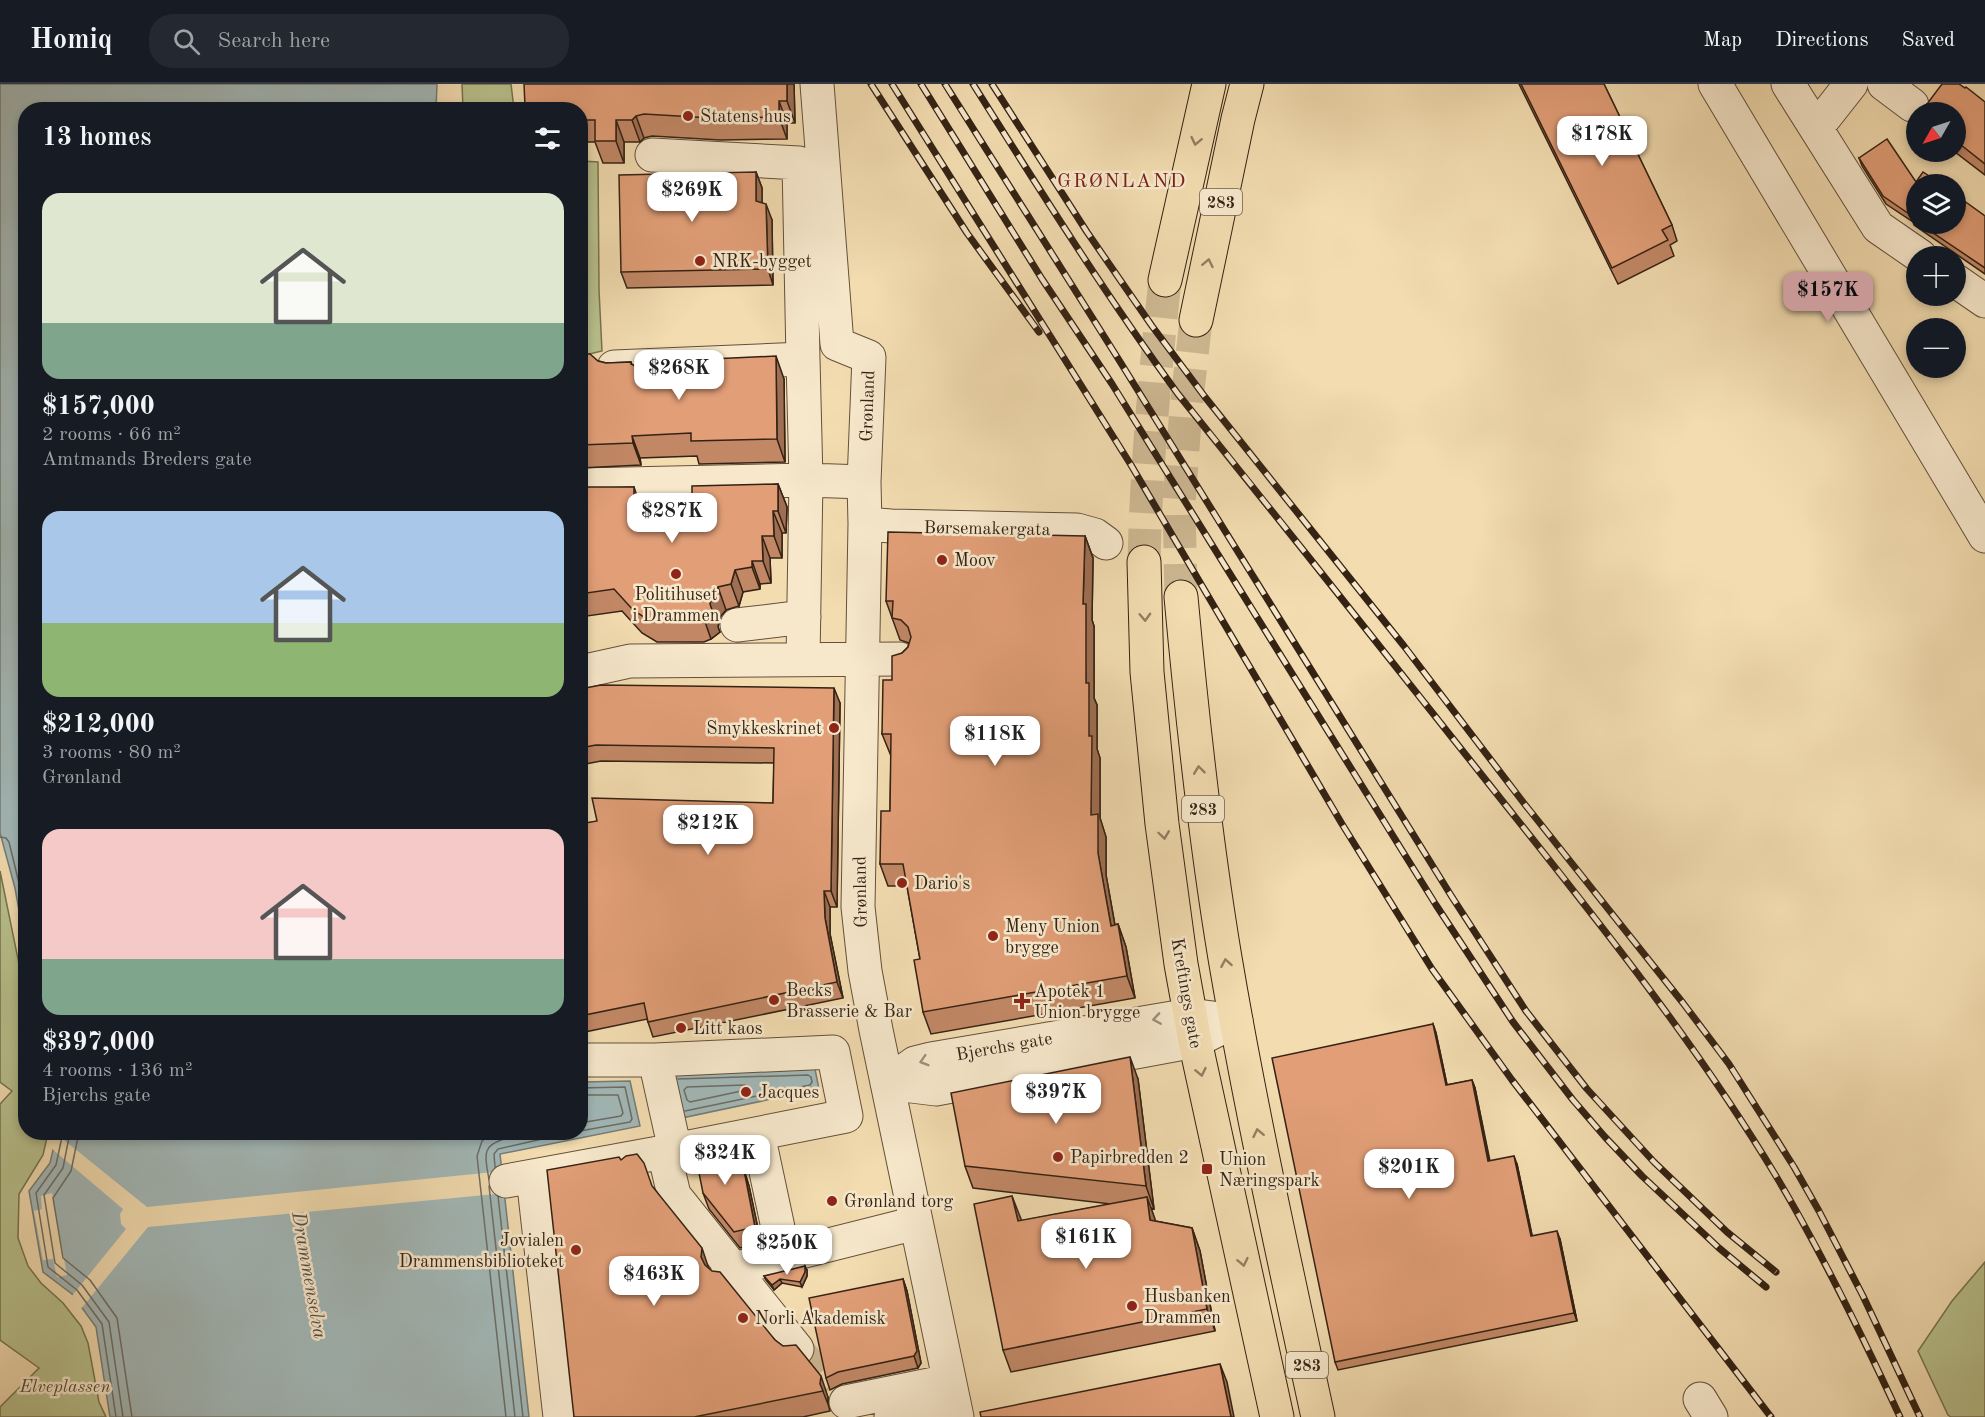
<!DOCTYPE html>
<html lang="en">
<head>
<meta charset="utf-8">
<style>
  :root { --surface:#171b24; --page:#242831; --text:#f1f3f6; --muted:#9ea1a6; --line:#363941; --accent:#c59692 }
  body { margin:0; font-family:"Old Standard TT",serif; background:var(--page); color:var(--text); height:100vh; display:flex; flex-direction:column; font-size:22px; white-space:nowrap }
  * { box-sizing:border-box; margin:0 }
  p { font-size:20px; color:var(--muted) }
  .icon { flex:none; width:33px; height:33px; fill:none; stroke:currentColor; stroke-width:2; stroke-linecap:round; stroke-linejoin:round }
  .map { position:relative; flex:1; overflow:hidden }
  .drawer { position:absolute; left:18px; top:18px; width:570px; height:1038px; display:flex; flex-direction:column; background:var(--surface); border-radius:24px; box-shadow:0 3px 9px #0003 }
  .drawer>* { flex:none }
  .needle { width:39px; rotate:231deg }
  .controls { position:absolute; left:1906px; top:18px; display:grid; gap:12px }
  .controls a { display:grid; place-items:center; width:60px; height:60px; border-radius:50%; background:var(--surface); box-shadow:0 3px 9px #0003; font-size:30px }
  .price { position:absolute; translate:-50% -51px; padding:0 14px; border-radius:12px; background:#fff; color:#222; font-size:20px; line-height:39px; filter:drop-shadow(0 2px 3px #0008) }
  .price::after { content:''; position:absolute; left:50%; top:36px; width:18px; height:14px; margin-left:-9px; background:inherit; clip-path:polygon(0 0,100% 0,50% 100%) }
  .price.current { background:var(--accent); color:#111 }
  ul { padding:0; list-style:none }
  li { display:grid; align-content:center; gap:12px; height:318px; padding:0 24px }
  li span { display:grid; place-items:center; height:186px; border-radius:18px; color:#555 }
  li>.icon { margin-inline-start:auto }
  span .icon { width:108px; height:108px; fill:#fffc; stroke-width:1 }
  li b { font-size:26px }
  h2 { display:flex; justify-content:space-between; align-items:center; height:72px; padding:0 24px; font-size:26px }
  header { display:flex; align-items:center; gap:36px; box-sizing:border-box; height:84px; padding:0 30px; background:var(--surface); border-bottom:2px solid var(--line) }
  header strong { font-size:28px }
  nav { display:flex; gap:33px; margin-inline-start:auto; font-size:21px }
  .search { width:420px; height:54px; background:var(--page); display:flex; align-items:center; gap:15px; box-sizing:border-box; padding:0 21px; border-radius:24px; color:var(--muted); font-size:22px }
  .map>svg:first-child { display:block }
  .green { fill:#b8c18d; stroke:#767250; stroke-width:1.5 }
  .water { fill:#a2b8b8; stroke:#767c76; stroke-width:1.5 }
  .pier { fill:#f2dcb0 }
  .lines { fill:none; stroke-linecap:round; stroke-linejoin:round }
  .shore { stroke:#6b6d66; stroke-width:1.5 }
  .minor-tunnel { stroke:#ccb791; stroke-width:33; stroke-dasharray:33 16; stroke-linecap:butt }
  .major-tunnel { stroke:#ccb791; stroke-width:33; stroke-dasharray:33 16; stroke-linecap:butt }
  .minor-casing { stroke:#64503b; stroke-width:35 }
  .major-casing { stroke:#342214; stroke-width:35 }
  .minor { stroke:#f7e8cc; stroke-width:33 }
  .major { stroke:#f2dcb0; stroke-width:33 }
  .rail-casing { stroke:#342214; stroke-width:7 }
  .rail { stroke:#f7e8cc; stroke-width:4.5; stroke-dasharray:14; stroke-linecap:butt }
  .wall { fill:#c28866; stroke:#342214; stroke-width:1.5 }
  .shaded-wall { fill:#9e6f53; stroke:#342214; stroke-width:1.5 }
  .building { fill:#e19e77; stroke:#342214; stroke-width:1.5 }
  .oneway { stroke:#937f62 }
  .oneway2 { stroke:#9f8f79 }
  .poi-dot { fill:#8f2418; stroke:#f7e8cc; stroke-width:2 }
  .labels { text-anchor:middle; stroke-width:5; stroke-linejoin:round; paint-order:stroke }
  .shield { fill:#f7e8cc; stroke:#6e5d4b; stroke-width:1.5 }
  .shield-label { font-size:16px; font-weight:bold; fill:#342214 }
  .poi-label { font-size:18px; fill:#342214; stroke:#f7e8cc; text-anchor:start }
  .street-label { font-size:18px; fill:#342214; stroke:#f7e8cc }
  .park-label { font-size:18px; font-style:italic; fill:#554a32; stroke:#f7e8cc }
  .neighbourhood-label { font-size:20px; letter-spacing:1.5px; fill:#7a1f14; stroke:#f7e8cc }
  .water-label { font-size:20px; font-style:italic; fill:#554f45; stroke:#f7e8cc }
</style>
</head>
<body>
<header>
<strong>Homiq</strong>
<div class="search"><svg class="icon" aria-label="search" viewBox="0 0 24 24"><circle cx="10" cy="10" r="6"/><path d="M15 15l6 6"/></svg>Search here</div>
<nav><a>Map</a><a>Directions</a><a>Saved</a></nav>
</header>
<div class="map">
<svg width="1985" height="1333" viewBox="0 0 1985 1333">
  <rect width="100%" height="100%" fill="#f2dcb0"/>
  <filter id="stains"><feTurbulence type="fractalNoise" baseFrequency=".00333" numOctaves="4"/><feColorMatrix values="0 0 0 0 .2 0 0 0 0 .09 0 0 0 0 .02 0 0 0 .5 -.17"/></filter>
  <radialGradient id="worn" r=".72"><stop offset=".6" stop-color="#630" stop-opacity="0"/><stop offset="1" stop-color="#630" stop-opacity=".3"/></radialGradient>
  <path class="green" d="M462,0h49l3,25h-51z
    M581,77l17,1 1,128 3,61 -21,5z
    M0,787l25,122 1,139 22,1 -5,22 -24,39 -1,44 10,28 13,17 22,20 18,23 7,17 11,59 7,15h-106v-10l39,-39 -39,-28v-236l12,-13 -12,-9z
    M1985,1178v155h-34l-3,-2 -30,-64 34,-50z"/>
  <path class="water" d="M0,0h437l-1,25 -410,1 -1,834 -10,-56 -15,-55z
    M815,985l4,20 -142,30 -10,-45z
    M630,997l10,45 -140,28 29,263h-419l-14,-90 -24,-33 -29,-22 -14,-81 21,-28 7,-30 523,-1 1,-50z"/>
  <path class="pier" d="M54,1048l93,75 357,-36 2,22 -358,34 -68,83 -9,-13 55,-68 -5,-5 -1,-10 3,-5 -72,-61z
    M52,1109l15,82 -10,2 -4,-18 -10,1 -9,-49 8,-2 -1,-13z"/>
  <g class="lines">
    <path class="shore" d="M0,753l6,1 3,4 17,70
      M678,995l130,-4 3,2 1,5 -2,3 -125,26
      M745,1001l3,2 -2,3 -56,12 -3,-2 -3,-10 3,-3z
      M580,1004l45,-1 7,32 -2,3 -50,9
      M580,1011h38l5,18 -2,3 -41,7
      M63,1048l-7,33 -20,28 12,74 29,23 25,34 14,93
      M70,1048l-7,36 -19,27 11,68 27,22 27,37 14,95
      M79,1048l-8,39 -18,27 10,60 27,22 27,38 15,99
      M494,1048l-12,9 -5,15 29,261
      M495,1083l-1,-13 4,-5 75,-17
      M489,1096c-1,-9 -5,-21 -2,-29 4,-13 37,-16 49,-19
      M489,1102l26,231
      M498,1112l25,221"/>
    <path class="minor-tunnel" d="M797,1265l32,41"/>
    <path class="major-tunnel" d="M1144,478c2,-94 11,-188 21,-282
      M1181,513l-2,-94 7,-95 10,-88"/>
    <defs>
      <path id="minor" d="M817,0l20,260 32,13 -5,125 1,42 -7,383 7,64 11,59 81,387
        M1715,0l270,452
        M1788,0l90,143 42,29
        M1884,0l28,21
        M1814,41l11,-8 26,-33
        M652,71l147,8 4,196
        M1956,197l29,20
        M614,283l189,-8 3,121 -3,179
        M580,401l226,-5 58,2
        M865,440l26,2 186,4 18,5 11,8
        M737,541l67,-8
        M580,588l50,-11 270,-2
        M580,976h75l20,90
        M887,999l28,-20 16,-4 259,-44 46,6
        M887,999l49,6 259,-48 24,-12
        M758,1050l26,122
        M664,1068l10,43 123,154
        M533,1093l27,240
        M506,1097l158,-29 182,-36 -13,-64 -178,8
        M727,1190l6,-5 183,-46
        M1700,1315l11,18
        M846,1318l103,-21
        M891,1333l63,-13"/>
      <path id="major" d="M1165,196l44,-196
        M1196,236l42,-201 9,-35
        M1144,478l3,110 15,152 19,140 14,77 82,376
        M1181,513c11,120 24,241 44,361 26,154 60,306 93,459"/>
    </defs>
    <use href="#minor" class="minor-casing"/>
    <use href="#major" class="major-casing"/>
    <use href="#minor" class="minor"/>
    <use href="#major" class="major"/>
    <defs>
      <path id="rail" d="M871,0l96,149 72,99
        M892,0l239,381 211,359 90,145 80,111 259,337
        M921,0l121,195 70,105 324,521 77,117 60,78 32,37 37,39 77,72 47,39
        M945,0l174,276 333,537 74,114 61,78 67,73 73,70 49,40
        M973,0c66,105 132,210 205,310 102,126 202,253 303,380 103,130 209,259 295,402 46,77 86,159 124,241
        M992,0l95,148 65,94 53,71 199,249 119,156 160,201 46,61 65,103 25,44 44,85 57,121"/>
    </defs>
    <use href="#rail" class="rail-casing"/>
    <use href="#rail" class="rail"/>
  </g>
  <path class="wall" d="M794,0l1,39h-8v16l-67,1 -68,-4 -8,2 -4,4h-16v21h-21l-8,-21h-15v-32h-54l-1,-4z
    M1519,0h85l68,141 5,16 -7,4 4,11 -56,28z
    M1985,18v73l-30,-23h1v-40h-26l-3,-8z
    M1859,74l58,26v40h39l29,-8v58l-71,-49 -1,-3 -27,-18 -24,-38z
    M756,88l6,16v15l10,17 1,65 -146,3 -6,-16z
    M580,272l26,7 25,-1 1,3 19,8 133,6 1,83 -86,2 -2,-8 -57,2 1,7 -61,3z
    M778,400l9,23 -1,26h-4v25h-12l1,25 -11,1v5l-17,3 -4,14 -13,4 -6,7 -2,10 2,5 -9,7 -7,3h-47l-15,-9 -20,-22 -42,6v-128l54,-2 3,9 55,-1z
    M1085,452l8,22 -1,62 2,6v72l3,7v44l3,9v60l6,19v38l9,50 3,-1 8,23 9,51 -204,36 -8,-22 -3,-53 -13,-73h-19l-8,-22 10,-53 1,-55 -9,-22 10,-54 10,-27 6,-6 1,-4 -9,-3 -14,-39z
    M580,605l260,14 -3,204h-7v27l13,64 -190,39 -6,-18 -67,14v-209l193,-21 1,-40 -173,-2 -21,4z
    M1433,940l3,9 11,52 25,-5 3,8 15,73 27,3 15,72 28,3 17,82 -239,49 -3,-8z
    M1138,995l16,130 -3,-1 4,13 37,7 8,23 15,80 -204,41 -8,-22 18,-129 90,-17 -138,-16 -8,-22z
    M733,1073l4,14 7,-1 5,16 12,57 -21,5 -31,-39 -6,-16z
    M654,1104l55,80 66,72 8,6 45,51v7l2,7 -27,6h-229z
    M807,1186v6l-5,11 -20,-4 -8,7 -8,-10 -2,-4z
    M903,1195l4,12 14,72 -3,5 -76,16 -12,6 -4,-12z"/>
  <path class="shaded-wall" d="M787,0h7l1,39 -8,-22z
    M779,17l8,22v16l-8,-22z
    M636,32l8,22 -4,4 -8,-22z
    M616,36l8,22v21l-8,-22z
    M756,88l6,16v29l-6,-16z
    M766,120l6,16 1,65 -5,-16z
    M776,272l8,23 1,83 -8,-23z
    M632,352l8,22 1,7 -8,-22z
    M778,400l9,23 -1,26 -8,-22z
    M773,427l9,22v25l-8,-22z
    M762,452l8,22 1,25 -8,-22z
    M1085,452l8,22 -1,62 2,6v72l3,7v44l3,9v60l6,19v38l13,73 -8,-22 -20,-111 -8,-211z
    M752,477l8,23v5l-8,-22z
    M735,486l8,22 -4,14 -8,-22z
    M718,503l8,23 -6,7 -2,10 2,5 -9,7 -8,-23 7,-12 2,-9z
    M834,604l6,15 -3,204 -6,-16z
    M824,807l6,16v27l13,64 -6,-16 -12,-64z
    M1118,840l8,23 9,51 -8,-22z
    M1433,940l3,9 13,61 -3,-9z
    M1130,973l8,22 16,130 -8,-23z
    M1472,996l3,8 16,81 -3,-8z
    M728,1058l5,15 7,30 -5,-15z
    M1514,1072l3,8 17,80 -3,-8z
    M744,1086l5,16 12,57 -6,-16z
    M1012,1112l9,23 5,25 -8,-23z
    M1147,1113l8,22 3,24 -8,-23z
    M1192,1144l8,23 15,80 -8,-22z
    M1557,1147l3,8 17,82 -3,-8z
    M702,1164l7,21v9l-8,-21z
    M805,1182l2,4v6l-5,11 -2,-5z
    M780,1195l2,4 -8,7 -2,-5z
    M903,1195l4,12 14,72 -3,5 -4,-12z
    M1220,1280l7,18 7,35h-3z
    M821,1292l7,21v7l-8,-20z"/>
  <path class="building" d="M524,0h263v17h-8v16l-67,1 -68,-4 -8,2 -4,4h-16v21h-21v-21h-15v-10h-48v-4h-7z
    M1521,0h83l68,141 -10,5 6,10 -56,28z
    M1942,0h17l6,4 1,-1 19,15v62l-29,-23v-29h-17l-12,-8z
    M1887,55l29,43 7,-10 18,12h-24v38l-6,-5 1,-1 -29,-20 -24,-38z
    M756,88v29l10,3 2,65 -147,3 -2,-97z
    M1956,111l29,21v52l-65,-44h36z
    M587,270h3l8,7 8,2 25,-1v2l20,9h21l18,-10v-3l86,-4 1,83 -86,2v-8l-59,3 1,7 -53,2v-89z
    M778,400v27h-5l1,25h-12l1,25h-11v6l-17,3 -4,14 -13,3 -6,8 -2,9 2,6 -9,6 -7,3 -47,1 -15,-9 -20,-22 -34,5v-105l5,-2h49v9l58,-1v-9z
    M888,448l197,4 -2,68h3v79h3v53h3l-1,79 7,-1v39l13,73 7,-2 9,52 -204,36 -9,-52 6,-1 -17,-95h-23l1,-53h9l1,-77h-9l1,-54h9v-24l10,-3 6,-6 3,-10 -3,-10 -7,-7 -9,-2 1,-17h-7z
    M601,601l233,3 -3,203h-7l1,27 12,64 -189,40 -4,-19 -64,13v-192l17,-3 -5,-23 181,5 1,-55 -178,-3 -16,3v-59z
    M1433,940l13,61 26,-5 16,81 26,-5 17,80 26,-5 17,82 -239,49 -63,-304z
    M1130,973l16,129 -181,-20 -14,-73z
    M728,1058l7,30 9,-2 11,57 -21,5 -31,-39 -9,-45z
    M637,1070l7,9 8,23 50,62 -1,9 4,8 7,6 8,1 55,68 8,6 13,-1 25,31 -1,8 3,7 -129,26h-120l-27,-247 72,-13 2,3 5,-4z
    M1012,1112l6,25 129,-24 3,23 42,8 15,81 -204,41 -29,-146z
    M805,1182v6l-5,10 -20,-3 -8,6 -8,-9z
    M903,1195l14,72 -3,5 -76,16 -12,6 -17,-80z
    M1220,1280l11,53h-250l-1,-5z"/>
  <defs><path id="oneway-chevron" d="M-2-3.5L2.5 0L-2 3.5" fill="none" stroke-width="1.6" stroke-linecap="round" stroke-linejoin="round" transform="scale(1.5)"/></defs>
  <g class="oneway">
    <use href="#oneway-chevron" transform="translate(1196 57) rotate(102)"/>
    <use href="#oneway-chevron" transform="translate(1208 179) rotate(-78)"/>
    <use href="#oneway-chevron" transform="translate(1145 533) rotate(88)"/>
    <use href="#oneway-chevron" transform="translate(1199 686) rotate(-97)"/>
    <use href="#oneway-chevron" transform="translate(1164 751) rotate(82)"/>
    <use href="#oneway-chevron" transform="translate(1226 879) rotate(-100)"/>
    <use href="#oneway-chevron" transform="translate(1201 988) rotate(78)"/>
    <use href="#oneway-chevron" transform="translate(1258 1049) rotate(-102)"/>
    <use href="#oneway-chevron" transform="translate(1243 1178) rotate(78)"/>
  </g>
  <g class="oneway2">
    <use href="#oneway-chevron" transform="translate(1157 935) rotate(171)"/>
    <use href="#oneway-chevron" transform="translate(924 977) rotate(163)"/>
  </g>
  <g class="poi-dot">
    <circle cx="688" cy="32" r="6"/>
    <circle cx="700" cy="177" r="6"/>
    <circle cx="942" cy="476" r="6"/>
    <circle cx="676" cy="490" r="6"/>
    <circle cx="834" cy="644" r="6"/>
    <circle cx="902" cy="799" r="6"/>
    <circle cx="993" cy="852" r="6"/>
    <circle cx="774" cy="916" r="6"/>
    <path d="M1019 908h6v6h6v6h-6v6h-6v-6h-6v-6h6z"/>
    <circle cx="681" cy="944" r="6"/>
    <circle cx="746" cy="1008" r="6"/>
    <circle cx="1058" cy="1073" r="6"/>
    <rect x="1201" y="1079" width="12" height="12" rx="3"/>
    <circle cx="832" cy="1117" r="6"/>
    <circle cx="576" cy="1166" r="6"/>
    <circle cx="1132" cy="1222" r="6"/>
    <circle cx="743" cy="1234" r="6"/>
  </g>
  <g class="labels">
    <g class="shield">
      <rect x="1200" y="105" width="42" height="26" rx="4.5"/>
      <rect x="1182" y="712" width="42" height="26" rx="4.5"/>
      <rect x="1286" y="1268" width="42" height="26" rx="4.5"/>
    </g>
    <g class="shield-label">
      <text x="1221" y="124">283</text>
      <text x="1203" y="731">283</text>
      <text x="1307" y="1287">283</text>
    </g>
    <g class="poi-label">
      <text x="700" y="38">Statens hus</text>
      <text x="712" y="183">NRK-bygget</text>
      <text x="954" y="482">Moov</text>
      <text x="676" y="516" text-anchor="middle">Politihuset<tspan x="676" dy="21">i Drammen</tspan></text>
      <text x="822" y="650" text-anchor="end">Smykkeskrinet</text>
      <text x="914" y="805">Dario's</text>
      <text x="1005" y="848">Meny Union<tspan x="1005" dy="21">brygge</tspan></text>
      <text x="786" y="912">Becks<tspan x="786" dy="21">Brasserie &amp; Bar</tspan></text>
      <text x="1034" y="913">Apotek 1<tspan x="1034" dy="21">Union brygge</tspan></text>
      <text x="693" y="950">Litt kaos</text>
      <text x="758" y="1014">Jacques</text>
      <text x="1070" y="1079">Papirbredden 2</text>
      <text x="1219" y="1081">Union<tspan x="1219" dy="21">Næringspark</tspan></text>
      <text x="844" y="1123">Grønland torg</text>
      <text x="564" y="1162" text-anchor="end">Jovialen<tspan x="564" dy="21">Drammensbiblioteket</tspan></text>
      <text x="1144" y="1218">Husbanken<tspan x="1144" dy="21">Drammen</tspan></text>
      <text x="755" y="1240">Norli Akademisk</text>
    </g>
    <g class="street-label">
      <text transform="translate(867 322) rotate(-88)" y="6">Grønland</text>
      <text transform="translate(987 444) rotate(1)" y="6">Børsemakergata</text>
      <text transform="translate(860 808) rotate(-91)" y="6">Grønland</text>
      <text transform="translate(1187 909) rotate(80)" y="6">Kreftings gate</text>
      <text transform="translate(1004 962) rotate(-10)" y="6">Bjerchs gate</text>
    </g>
    <g class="park-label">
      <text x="65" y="1308">Elveplassen</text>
    </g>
    <g class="neighbourhood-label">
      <text x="1122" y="103">GRØNLAND</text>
    </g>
    <g class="water-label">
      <text transform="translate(310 1191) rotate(80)" y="7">Drammenselva</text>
    </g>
  </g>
  <rect width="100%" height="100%" filter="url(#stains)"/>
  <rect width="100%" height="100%" fill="url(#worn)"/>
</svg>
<div class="controls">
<a><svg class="needle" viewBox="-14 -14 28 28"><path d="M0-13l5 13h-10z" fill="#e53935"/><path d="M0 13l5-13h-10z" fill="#9ea1a6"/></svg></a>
<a><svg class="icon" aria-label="layers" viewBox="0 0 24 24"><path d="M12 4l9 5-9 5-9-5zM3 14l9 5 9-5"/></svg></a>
<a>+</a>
<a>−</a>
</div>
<b class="price" style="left:1602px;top:83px">$178K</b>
<b class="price" style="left:692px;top:139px">$269K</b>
<b class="price current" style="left:1828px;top:239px">$157K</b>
<b class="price" style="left:679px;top:317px">$268K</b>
<b class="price" style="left:672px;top:460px">$287K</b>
<b class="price" style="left:995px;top:683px">$118K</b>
<b class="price" style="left:708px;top:772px">$212K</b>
<b class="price" style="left:1056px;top:1041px">$397K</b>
<b class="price" style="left:725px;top:1102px">$324K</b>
<b class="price" style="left:1409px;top:1116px">$201K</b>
<b class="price" style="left:1086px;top:1186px">$161K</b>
<b class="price" style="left:787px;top:1192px">$250K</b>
<b class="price" style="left:654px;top:1223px">$463K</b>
<section class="drawer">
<h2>13 homes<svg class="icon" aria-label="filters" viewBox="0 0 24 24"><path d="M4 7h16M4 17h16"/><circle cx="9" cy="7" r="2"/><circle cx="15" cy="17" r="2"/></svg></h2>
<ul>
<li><span style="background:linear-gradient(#dfe7d0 70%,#7fa58c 0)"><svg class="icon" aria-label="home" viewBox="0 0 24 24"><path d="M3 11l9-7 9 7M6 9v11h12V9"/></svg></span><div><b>$157,000</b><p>2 rooms · 66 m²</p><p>Amtmands Breders gate</p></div></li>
<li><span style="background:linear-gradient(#a9c7e8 60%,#8fb573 0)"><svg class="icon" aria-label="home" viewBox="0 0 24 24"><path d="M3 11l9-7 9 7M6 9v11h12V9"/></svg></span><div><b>$212,000</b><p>3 rooms · 80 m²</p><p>Grønland</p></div></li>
<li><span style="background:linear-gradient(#f6c9c9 70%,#7fa58c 0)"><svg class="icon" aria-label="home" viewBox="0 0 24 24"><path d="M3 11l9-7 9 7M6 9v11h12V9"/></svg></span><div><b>$397,000</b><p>4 rooms · 136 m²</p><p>Bjerchs gate</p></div></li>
</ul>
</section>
</div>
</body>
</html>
